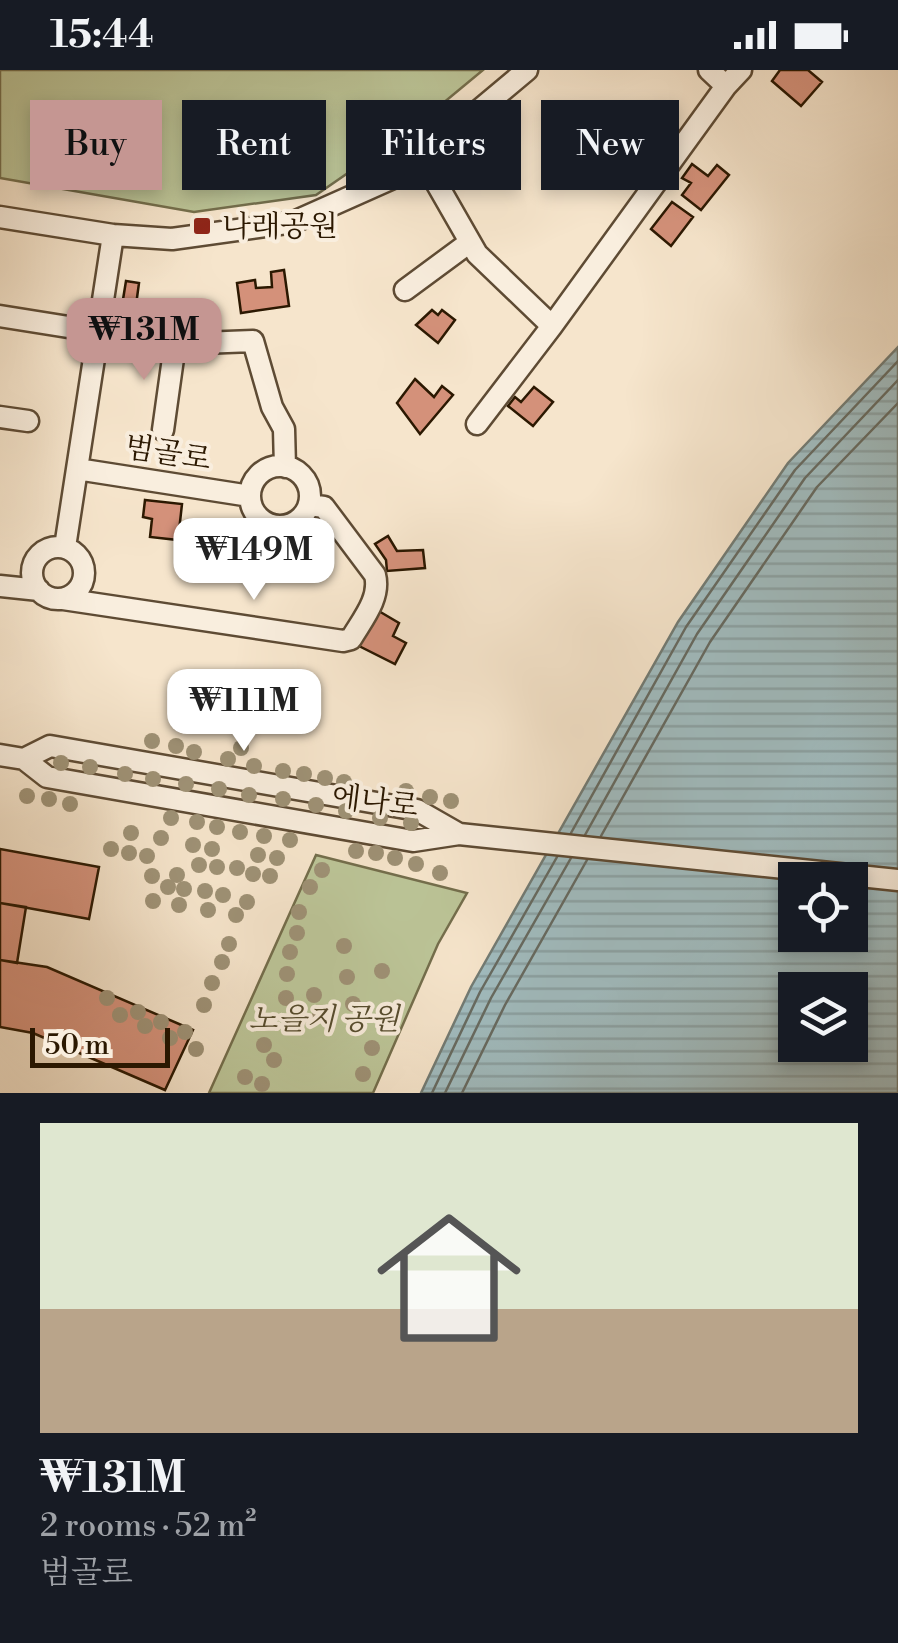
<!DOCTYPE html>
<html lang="en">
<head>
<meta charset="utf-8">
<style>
  :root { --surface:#171b24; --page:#242831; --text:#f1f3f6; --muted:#9ea1a6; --accent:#c59692 }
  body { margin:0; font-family:"Libre Bodoni","Noto Serif KR",serif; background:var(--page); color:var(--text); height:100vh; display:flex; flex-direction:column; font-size:38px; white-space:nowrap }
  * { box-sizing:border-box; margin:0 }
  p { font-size:32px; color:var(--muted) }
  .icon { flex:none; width:55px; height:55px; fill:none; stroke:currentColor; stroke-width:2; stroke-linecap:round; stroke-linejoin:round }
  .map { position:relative; height:1023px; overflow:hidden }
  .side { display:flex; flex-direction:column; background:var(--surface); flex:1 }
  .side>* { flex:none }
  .hud { position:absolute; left:30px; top:30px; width:840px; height:90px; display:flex; gap:20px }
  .buttons { position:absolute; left:778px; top:792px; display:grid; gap:20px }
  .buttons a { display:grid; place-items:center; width:90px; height:90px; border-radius:0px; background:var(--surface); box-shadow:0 5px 15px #0003; font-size:50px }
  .scale { position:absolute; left:30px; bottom:25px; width:140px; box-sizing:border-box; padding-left:10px; border:5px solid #2b1801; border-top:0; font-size:28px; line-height:35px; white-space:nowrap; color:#2b1801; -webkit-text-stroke:8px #f9eede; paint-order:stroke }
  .price { position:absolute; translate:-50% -85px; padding:0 22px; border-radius:20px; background:#fff; color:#222; font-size:32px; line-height:65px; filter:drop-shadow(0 2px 5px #0008) }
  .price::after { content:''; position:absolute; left:50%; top:60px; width:30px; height:22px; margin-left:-15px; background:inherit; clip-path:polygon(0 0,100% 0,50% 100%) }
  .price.active { background:var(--accent); color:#111 }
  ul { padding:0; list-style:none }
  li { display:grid; align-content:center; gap:20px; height:530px; padding:0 40px }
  li span { display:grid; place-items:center; height:310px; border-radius:0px; color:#555 }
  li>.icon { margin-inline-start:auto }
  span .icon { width:180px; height:180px; fill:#fffc; stroke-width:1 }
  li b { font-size:42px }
  .pill { padding:0 35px; border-radius:0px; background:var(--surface); box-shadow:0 5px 15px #0003; font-size:35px; line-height:90px }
  .pill.active { background:var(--accent); color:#111 }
  .status { display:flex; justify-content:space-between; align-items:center; height:70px; padding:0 50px; background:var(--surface); direction:ltr }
  .status svg { height:28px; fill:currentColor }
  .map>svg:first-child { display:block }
  .park { fill:#bcc598; stroke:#746e4c; stroke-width:2.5 }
  .water { fill:url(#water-rules); stroke:#727b74; stroke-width:2.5; fill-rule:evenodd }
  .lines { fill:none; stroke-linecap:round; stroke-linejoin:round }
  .shore { stroke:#666a61; stroke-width:2.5 }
  .building { fill:#d4917a; stroke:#2b1801; stroke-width:2.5 }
  .minor-casing { stroke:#5e4b34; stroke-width:25 }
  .minor { stroke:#f9eede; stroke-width:20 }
  .tree { fill:#9e9175 }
  .poi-dot { fill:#8f2418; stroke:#f9eede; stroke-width:4 }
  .labels { text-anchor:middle; stroke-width:8; stroke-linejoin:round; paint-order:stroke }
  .poi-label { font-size:30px; fill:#2b1801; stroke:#f9eede; text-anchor:start }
  .street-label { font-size:30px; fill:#2b1801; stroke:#f9eede }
  .park-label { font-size:30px; font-style:italic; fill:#564c2e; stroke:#f9eede }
</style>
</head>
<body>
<div class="status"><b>15:44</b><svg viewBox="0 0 49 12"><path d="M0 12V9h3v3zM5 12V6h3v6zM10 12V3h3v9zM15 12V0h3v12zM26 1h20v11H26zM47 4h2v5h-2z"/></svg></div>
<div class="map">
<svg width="898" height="1023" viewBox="0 0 898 1023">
  <defs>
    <pattern id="water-rules" width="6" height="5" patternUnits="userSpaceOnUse" patternTransform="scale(2.5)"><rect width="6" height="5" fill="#a1bdc1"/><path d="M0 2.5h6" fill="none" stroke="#8ba2a4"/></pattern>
  </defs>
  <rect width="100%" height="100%" fill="#f6e5cc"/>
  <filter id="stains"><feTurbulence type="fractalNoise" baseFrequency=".002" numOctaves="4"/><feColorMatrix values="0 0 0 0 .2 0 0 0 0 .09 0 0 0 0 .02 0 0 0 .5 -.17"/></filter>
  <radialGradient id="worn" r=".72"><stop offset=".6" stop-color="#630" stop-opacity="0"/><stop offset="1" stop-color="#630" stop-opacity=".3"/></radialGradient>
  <path class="park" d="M0,0h483l-70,58 -97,67 -122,17 -194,-34z
    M316,785l151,38 -29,51 -65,149h-164z"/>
  <path class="water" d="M898,277v746h-477l50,-106 207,-365 110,-159zM795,810h55v55h-55zM795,920h55v55h-55z"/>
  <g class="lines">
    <path class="shore" d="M571,763l115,-206 109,-157 103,-109
      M585,765l112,-201 108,-156 93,-98
      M601,766l109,-194 107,-155 81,-84
      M432,1023l48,-101 77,-135
      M445,1023l46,-95 80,-140
      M462,1023l43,-88 82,-145"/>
  </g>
  <path class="building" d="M780,0h28l14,12 -21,24 -29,-25z
    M619,56l22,22 -11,11 7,12 -10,10 -32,-33z
    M692,94l16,12 9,-11 12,10 -28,35 -19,-15 9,-12 -9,-5z
    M672,132l21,15 -22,29 -20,-17z
    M284,200l5,36 -48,7 -4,-30 18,-3 1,8 16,-1 -1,-15z
    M126,211l13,2 -5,37 -14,-2z
    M432,240l6,5 4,-5 13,10 -17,23 -22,-18z
    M415,309l19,18 8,-11 11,9 -33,39 -23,-31z
    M534,317l19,15 -20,24 -25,-20 7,-9 6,5z
    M145,430l37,4 -4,36 -28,-3 2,-18 -9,-2z
    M388,466l9,15 26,-1 2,18 -38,3 -1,-11 -11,-16z
    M377,540l22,13 -6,13 13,7 -11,21 -36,-18z
    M0,779l99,18 -10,52 -89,-16z
    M0,833l26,4 -9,56 -17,-3z
    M0,890l47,7 146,63 -28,60 -132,-57 -33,-6z"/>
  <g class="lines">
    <defs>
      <path id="minor" d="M709,0l17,16
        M422,88l55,96 75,72 174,-240 15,-16
        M0,147l113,18 59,4 122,-17 110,-49 123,-103
        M405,220l65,-48
        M0,246l175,28 78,-3 19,66 12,22 1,38
        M0,347l28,4
        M477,354l75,-98
        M163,360l12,-86
        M250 426a30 30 0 1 1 60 0a30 30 0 1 1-60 0Z
        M77,399l173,27
        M32 503a26 26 0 1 1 52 0a26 26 0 1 1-52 0Z
        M65,477l48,-312
        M0,516l39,4
        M63,529l280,42 8,-2c11,-19 30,-41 24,-64l-51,-68 -15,-2
        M0,685l24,4 23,18 366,64 46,-7 439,46
        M24,689l26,-13 367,64 42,24"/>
    </defs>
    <use href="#minor" class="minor-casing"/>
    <use href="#minor" class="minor"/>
  </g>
  <g class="tree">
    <circle cx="152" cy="671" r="8"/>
    <circle cx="176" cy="676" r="8"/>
    <circle cx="241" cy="678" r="8"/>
    <circle cx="194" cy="682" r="8"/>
    <circle cx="228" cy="689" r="8"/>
    <circle cx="61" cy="693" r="8"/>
    <circle cx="254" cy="696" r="8"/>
    <circle cx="90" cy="697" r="8"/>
    <circle cx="283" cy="701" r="8"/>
    <circle cx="125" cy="704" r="8"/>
    <circle cx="304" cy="704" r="8"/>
    <circle cx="325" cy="708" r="8"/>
    <circle cx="153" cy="709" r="8"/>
    <circle cx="344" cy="712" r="8"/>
    <circle cx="186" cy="714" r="8"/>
    <circle cx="219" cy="719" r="8"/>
    <circle cx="406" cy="721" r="8"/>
    <circle cx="249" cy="725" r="8"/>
    <circle cx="27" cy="726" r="8"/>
    <circle cx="430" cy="727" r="8"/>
    <circle cx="49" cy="729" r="8"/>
    <circle cx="283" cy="729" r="8"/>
    <circle cx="451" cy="731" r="8"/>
    <circle cx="70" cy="734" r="8"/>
    <circle cx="316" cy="735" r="8"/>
    <circle cx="346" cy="741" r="8"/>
    <circle cx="171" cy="748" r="8"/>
    <circle cx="380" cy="748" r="8"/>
    <circle cx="197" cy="752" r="8"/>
    <circle cx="411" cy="753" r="8"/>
    <circle cx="217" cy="757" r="8"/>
    <circle cx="240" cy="762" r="8"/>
    <circle cx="131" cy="763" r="8"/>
    <circle cx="264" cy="766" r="8"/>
    <circle cx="161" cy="768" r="8"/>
    <circle cx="290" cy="770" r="8"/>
    <circle cx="193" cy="775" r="8"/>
    <circle cx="111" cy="779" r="8"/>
    <circle cx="212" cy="779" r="8"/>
    <circle cx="356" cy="781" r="8"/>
    <circle cx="129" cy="783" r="8"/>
    <circle cx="376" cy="783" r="8"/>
    <circle cx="258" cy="785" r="8"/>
    <circle cx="147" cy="786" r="8"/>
    <circle cx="277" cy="788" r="8"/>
    <circle cx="395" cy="788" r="8"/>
    <circle cx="416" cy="794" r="8"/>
    <circle cx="199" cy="795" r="8"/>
    <circle cx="217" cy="797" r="8"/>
    <circle cx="237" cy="798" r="8"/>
    <circle cx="322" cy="800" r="8"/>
    <circle cx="440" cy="803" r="8"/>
    <circle cx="253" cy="804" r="8"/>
    <circle cx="177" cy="805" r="8"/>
    <circle cx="152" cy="806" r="8"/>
    <circle cx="270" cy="806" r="8"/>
    <circle cx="168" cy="817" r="8"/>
    <circle cx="310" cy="817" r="8"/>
    <circle cx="184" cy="819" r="8"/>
    <circle cx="205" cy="821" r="8"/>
    <circle cx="223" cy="825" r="8"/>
    <circle cx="153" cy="831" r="8"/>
    <circle cx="247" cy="832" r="8"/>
    <circle cx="179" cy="835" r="8"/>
    <circle cx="208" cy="840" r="8"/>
    <circle cx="299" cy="842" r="8"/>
    <circle cx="236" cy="845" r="8"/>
    <circle cx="297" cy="863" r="8"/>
    <circle cx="229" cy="874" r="8"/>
    <circle cx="344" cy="876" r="8"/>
    <circle cx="290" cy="882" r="8"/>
    <circle cx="222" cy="892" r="8"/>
    <circle cx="382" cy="901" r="8"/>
    <circle cx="287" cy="904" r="8"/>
    <circle cx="347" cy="907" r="8"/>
    <circle cx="212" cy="913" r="8"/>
    <circle cx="314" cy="925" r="8"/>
    <circle cx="107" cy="928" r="8"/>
    <circle cx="286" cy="928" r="8"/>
    <circle cx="353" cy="934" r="8"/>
    <circle cx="204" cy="935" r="8"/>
    <circle cx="138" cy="942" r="8"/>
    <circle cx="120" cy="945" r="8"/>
    <circle cx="320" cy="945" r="8"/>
    <circle cx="161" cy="952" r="8"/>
    <circle cx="145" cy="956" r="8"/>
    <circle cx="185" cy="962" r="8"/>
    <circle cx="170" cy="968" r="8"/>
    <circle cx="264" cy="975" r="8"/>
    <circle cx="372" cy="978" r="8"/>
    <circle cx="196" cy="979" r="8"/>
    <circle cx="274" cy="990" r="8"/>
    <circle cx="363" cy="1004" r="8"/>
    <circle cx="245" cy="1007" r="8"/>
    <circle cx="262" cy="1014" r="8"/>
  </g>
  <rect class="poi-dot" x="192" y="146" width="20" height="20" rx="5"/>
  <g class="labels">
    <g class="poi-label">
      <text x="222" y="166">나래공원</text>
    </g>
    <g class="street-label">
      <text transform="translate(168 383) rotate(9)" y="10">범골로</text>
      <text transform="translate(375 731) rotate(7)" y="10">에나로</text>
    </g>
    <g class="park-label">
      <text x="324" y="959">노을지 공원</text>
    </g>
  </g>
  <rect width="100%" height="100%" filter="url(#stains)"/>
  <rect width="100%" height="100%" fill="url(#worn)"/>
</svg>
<div class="buttons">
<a><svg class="icon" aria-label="locate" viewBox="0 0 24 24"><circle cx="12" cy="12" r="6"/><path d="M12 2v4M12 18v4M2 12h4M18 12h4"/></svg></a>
<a><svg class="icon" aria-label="layers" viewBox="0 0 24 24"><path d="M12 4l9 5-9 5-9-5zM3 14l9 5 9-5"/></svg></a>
</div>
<div class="scale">50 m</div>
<b class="price active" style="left:144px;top:313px">₩131M</b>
<b class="price" style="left:254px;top:533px">₩149M</b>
<b class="price" style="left:244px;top:684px">₩111M</b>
<div class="hud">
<a class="pill active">Buy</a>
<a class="pill">Rent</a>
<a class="pill">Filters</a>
<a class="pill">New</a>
</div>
</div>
<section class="side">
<ul>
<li><span style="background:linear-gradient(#dfe7d0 60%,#b9a48a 0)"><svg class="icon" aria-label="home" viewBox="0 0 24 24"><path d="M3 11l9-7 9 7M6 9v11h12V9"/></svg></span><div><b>₩131M</b><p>2 rooms · 52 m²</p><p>범골로</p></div></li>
</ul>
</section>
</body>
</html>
